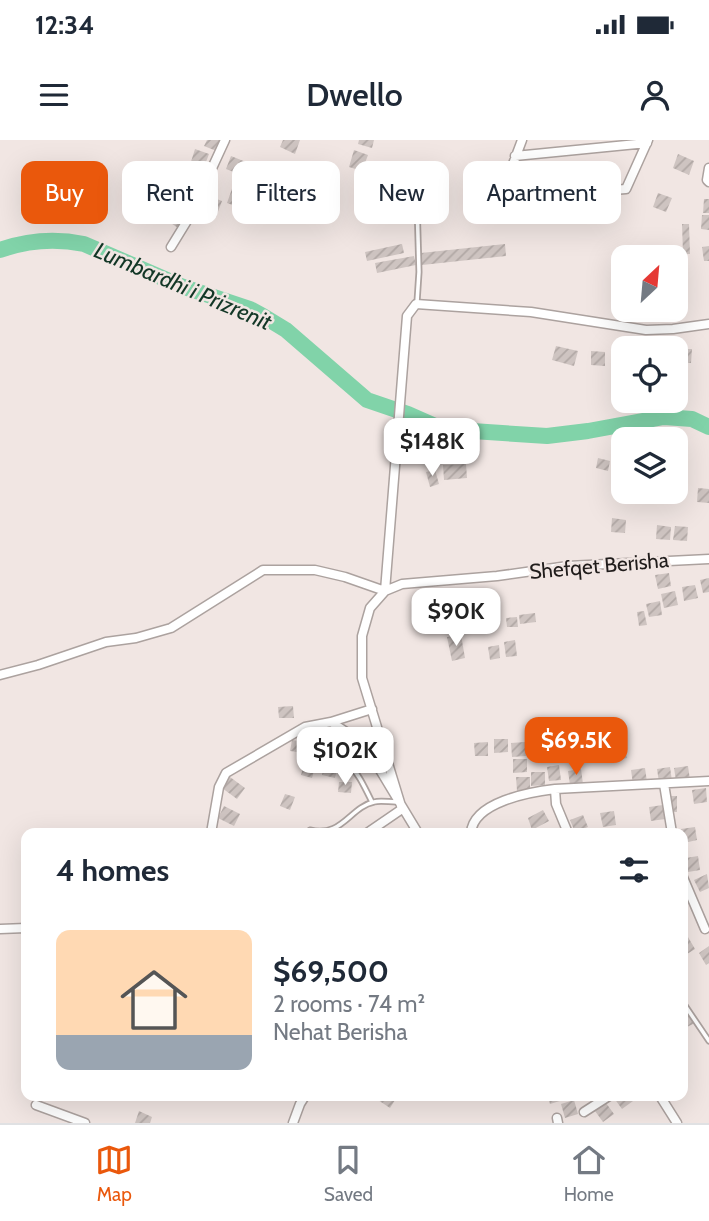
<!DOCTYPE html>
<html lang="en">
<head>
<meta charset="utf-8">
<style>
  :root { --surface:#fff; --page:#f6f6f7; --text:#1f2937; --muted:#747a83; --line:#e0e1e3; --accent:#ea580c }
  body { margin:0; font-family:Cabin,sans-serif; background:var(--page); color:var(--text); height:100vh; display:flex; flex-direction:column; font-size:26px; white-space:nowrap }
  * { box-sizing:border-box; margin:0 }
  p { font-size:23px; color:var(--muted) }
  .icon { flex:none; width:38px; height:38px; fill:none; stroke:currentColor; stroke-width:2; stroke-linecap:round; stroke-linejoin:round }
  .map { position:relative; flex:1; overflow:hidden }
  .panel { position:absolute; left:21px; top:688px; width:667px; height:273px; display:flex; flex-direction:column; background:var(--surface); border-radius:14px; box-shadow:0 7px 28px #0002 }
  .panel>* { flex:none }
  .hud { position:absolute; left:21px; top:21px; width:668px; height:63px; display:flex; gap:14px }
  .needle { width:46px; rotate:26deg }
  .tools { position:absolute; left:611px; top:105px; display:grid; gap:14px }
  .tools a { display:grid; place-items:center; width:77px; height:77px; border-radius:14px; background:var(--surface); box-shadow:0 7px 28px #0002; font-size:35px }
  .price { position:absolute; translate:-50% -60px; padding:0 16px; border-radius:14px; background:#fff; color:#222; font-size:23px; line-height:46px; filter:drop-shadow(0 2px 4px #0008) }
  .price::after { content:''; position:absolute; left:50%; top:42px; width:21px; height:16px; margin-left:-10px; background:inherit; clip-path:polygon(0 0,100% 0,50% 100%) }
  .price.selected { background:var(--accent); color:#fff }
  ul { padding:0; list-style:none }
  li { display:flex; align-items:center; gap:21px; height:175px; padding:0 35px }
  li span { display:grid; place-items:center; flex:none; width:196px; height:140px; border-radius:14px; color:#555 }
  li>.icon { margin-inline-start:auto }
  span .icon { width:84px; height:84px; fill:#fffc; stroke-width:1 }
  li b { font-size:30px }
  h2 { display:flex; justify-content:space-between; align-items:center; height:84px; padding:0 35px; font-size:30px }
  .pill { padding:0 24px; border-radius:14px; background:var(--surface); box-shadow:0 7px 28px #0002; font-size:24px; line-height:63px }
  .pill.selected { background:var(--accent); color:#fff }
  .status { display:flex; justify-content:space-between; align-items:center; height:49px; padding:0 35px; background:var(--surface); direction:ltr }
  .status svg { height:19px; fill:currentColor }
  header { display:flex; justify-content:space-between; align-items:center; height:91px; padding:0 35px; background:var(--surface); font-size:32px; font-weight:600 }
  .dock { display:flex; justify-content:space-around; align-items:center; height:98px; border-top:2px solid var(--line); background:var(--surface); font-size:19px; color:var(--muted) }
  .dock a { display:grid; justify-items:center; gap:4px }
  .dock .selected { color:var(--accent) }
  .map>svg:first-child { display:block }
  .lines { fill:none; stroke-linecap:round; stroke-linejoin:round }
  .river { stroke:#81d3a9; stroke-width:16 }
  .building { fill:url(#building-hatch) }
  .lane-casing { stroke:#aca29f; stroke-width:7 }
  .street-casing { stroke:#aca29f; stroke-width:11 }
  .lane { stroke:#fff; stroke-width:3.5 }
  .street { stroke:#fff; stroke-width:8 }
  .labels { text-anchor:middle; stroke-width:5; stroke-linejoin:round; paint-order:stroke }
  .street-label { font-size:21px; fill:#201c1b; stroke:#f1e6e3 }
  .water-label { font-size:23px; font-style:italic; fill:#123726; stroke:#f1e6e3 }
</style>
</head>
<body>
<div class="status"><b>12:34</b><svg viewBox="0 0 49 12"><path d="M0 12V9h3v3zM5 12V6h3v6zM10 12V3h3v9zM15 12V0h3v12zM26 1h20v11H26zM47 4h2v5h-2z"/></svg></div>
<header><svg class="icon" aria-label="menu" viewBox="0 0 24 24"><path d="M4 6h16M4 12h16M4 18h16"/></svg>Dwello<svg class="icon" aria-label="person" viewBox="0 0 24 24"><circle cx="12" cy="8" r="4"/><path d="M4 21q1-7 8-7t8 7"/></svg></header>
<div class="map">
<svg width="709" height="983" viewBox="0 0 709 983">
  <defs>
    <pattern id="building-hatch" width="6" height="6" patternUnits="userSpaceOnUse" patternTransform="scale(1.75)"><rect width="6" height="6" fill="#cec4c1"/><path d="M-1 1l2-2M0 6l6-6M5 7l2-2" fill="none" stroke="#b1a8a5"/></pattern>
  </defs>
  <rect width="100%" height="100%" fill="#f1e6e3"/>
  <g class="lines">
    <path class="river" d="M0,110c28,-10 55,-12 84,-6l97,42 69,23 13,7 23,14 81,70 41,14 34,15 105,7 41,-5 76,-14 28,2 17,8"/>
  </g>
  <path class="building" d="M207,0h17l-5,12 -15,-6z
    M283,0h17l-5,14 -15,-7z
    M359,0h15l-2,8 -14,-4z
    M195,9l14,5 -6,16 -13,-5z
    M354,10l14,5 -6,16 -13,-4z
    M678,14l16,7 -5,14 -16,-7z
    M231,16l15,6 -5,13 -15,-6z
    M251,22l14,6 -5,13 -15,-6z
    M191,31l14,6 -5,14 -15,-6z
    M184,46l13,9 -8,12 -13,-9z
    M233,46l14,5 -6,17 -14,-5z
    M261,46l14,5 -6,16 -14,-5z
    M658,53l14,5 -6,14 -13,-5z
    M209,56l13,5 -6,16 -13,-5z
    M704,59h5v14h-6z
    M173,67l13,9 -8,12 -13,-9z
    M702,75h7v15l-8,-1z
    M682,84h7l1,30h-7z
    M402,104l2,9 -37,8 -2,-9z
    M505,104l1,12 -84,9 -1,-12z
    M709,106v15h-5l-2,-14z
    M414,116l2,9 -39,8 -2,-10z
    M676,140l6,1 -1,18 -5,-1z
    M556,206l22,5 -4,15 -22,-6z
    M678,209h14l-1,14h-13z
    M591,211l14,1v14l-14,-1z
    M598,318l12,3 -2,10 -12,-3z
    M466,324l1,14 -23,2 -1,-15z
    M435,330l4,14 -9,3 -4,-15z
    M698,348l11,1v14l-12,-1z
    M612,378l14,2 -1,13 -14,-1z
    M657,385l14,2 -1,13 -14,-1z
    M675,386l13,1 -1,14 -14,-1z
    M669,433l2,13 -13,3 -3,-14z
    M709,438v14l-6,1 -3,-13z
    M695,445l3,13 -14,3 -2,-14z
    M675,451l3,14 -14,3 -3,-14z
    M660,461l2,14 -13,2 -3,-13z
    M644,471l3,14 -8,1 -2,-14z
    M535,473l1,9 -16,2 -1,-9z
    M517,477l1,10h-11l-1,-9z
    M461,495l4,23 -13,3 -5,-24z
    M515,500l2,16 -11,1 -2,-15z
    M499,505l1,13 -10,2 -2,-13z
    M293,566l1,12h-15l-1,-11z
    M621,588l2,14 -14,2 -2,-14z
    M494,599h14v13l-14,1z
    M292,600l14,2 -2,11 -14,-2z
    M488,602v14h-13l-1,-13z
    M525,602l1,14 -14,1 -1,-14z
    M624,605l3,13 -14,3 -2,-14z
    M597,607l2,14 -13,2 -3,-13z
    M513,619h14v13l-14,1z
    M305,621l11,3 -4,14 -11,-3z
    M325,621l13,3 -3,14 -13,-3z
    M559,625l2,15 -12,1 -2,-14z
    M688,626l2,14 -14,1 -2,-13z
    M670,627l2,14 -13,1 -2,-13z
    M645,628l2,14 -14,2 -2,-14z
    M581,629l2,15 -13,1 -2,-14z
    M531,632h14v13l-14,1z
    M230,637l15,11 -8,11 -15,-11z
    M516,637h14v13l-13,1z
    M339,642h13l-1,11 -13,-1z
    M706,648l1,14 -13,2 -2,-14z
    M285,654l10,3 -5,13 -10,-4z
    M670,656h7v16h-6z
    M663,665l2,14 -14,2 -2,-14z
    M224,666l16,8 -6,12 -16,-8z
    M543,670l6,11 -17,9 -4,-12z
    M614,671l2,14 -13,2 -3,-14z
    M583,675l5,12 -13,5 -5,-12z
    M695,687l2,13 -13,3 -3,-14z
    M698,716l2,14 -12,2 -2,-14z
    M707,734l2,14 -9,4 -6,-12z
    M688,797l7,12 -11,7 -2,-16z
    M709,806v17l-3,2 -7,-12z
    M690,870l7,12 -12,6 -3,-14z
    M376,956h18l3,1 -7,11 -15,-10z
    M548,956h14l1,4 -13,4z
    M618,956h10l5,5 -11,8 -8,-11z
    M574,960l4,14 -13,4 -4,-14z
    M606,963l8,11 -11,8 -8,-11z
    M139,971l13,6 -2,6h-15z"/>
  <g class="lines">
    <defs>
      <path id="lane" d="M385,33l4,8c14,3 22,7 28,21l2,70 -2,30
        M306,613c44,5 47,10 66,49
        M310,690c32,8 40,-23 64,-28 6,-2 15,0 22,0
        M682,861l27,40"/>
      <path id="street" d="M522,0l-18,48 12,9 110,-8 22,-49
        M515,16l132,-13
        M709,28l-2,12 2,2
        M171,107l19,-31 35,-76
        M0,535l38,-10 68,-23 30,-4 35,-10 92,-58h52l30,7 40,14 22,-275 9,-12 115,8 115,18 27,-1 36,-5
        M331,582l41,-13
        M664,644l8,49
        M555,649l1,15 12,29
        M402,669l-40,-131v-42l8,-28 15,-17 17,-7 95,-8 71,-10 141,-7
        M211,693l8,-46 7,-14 79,-46 26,-5 23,15 23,28 41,68
        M367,693l35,-24
        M471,693c2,-31 59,-41 84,-44l154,-8
        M682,735l23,54
        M0,789l26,-1
        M660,956l17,27
        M36,965l49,18
        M584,972l25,-16
        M557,978l1,5
        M293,983l7,-19 5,-8"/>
    </defs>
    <use href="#lane" class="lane-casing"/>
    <use href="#street" class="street-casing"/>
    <use href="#lane" class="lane"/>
    <use href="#street" class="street"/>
  </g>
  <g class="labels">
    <g class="street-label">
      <text transform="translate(599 426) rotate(-5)" y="7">Shefqet Berisha</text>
    </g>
    <g class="water-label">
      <text transform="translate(183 146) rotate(23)" y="8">Lumbardhi i Prizrenit</text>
    </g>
  </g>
</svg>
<div class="tools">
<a><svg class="needle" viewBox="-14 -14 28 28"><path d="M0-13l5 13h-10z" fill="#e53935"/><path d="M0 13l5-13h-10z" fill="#747a83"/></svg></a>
<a><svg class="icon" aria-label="locate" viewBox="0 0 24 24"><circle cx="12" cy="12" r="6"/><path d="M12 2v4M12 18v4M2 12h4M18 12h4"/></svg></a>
<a><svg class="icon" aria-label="layers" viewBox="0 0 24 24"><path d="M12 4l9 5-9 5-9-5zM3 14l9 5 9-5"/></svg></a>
</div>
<b class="price" style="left:432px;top:338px">$148K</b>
<b class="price" style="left:456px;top:508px">$90K</b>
<b class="price selected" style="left:576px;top:637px">$69.5K</b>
<b class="price" style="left:345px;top:647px">$102K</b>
<div class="hud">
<a class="pill selected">Buy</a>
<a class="pill">Rent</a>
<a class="pill">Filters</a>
<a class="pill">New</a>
<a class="pill">Apartment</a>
</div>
<section class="panel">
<h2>4 homes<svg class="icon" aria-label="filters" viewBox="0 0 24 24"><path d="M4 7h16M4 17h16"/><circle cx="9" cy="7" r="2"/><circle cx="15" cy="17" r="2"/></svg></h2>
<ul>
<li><span style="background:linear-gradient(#ffd9b3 75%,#9aa5b1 0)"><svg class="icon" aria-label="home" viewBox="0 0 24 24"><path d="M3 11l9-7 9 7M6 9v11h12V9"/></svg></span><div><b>$69,500</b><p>2 rooms · 74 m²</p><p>Nehat Berisha</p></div></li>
</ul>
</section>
</div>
<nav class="dock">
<a class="selected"><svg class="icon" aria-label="map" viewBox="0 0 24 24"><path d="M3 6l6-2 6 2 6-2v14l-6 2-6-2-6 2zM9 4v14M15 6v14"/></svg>Map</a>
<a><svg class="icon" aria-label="saved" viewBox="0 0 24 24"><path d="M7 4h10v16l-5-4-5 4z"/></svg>Saved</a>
<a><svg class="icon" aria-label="home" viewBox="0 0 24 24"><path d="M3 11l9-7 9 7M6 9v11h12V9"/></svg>Home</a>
</nav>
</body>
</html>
